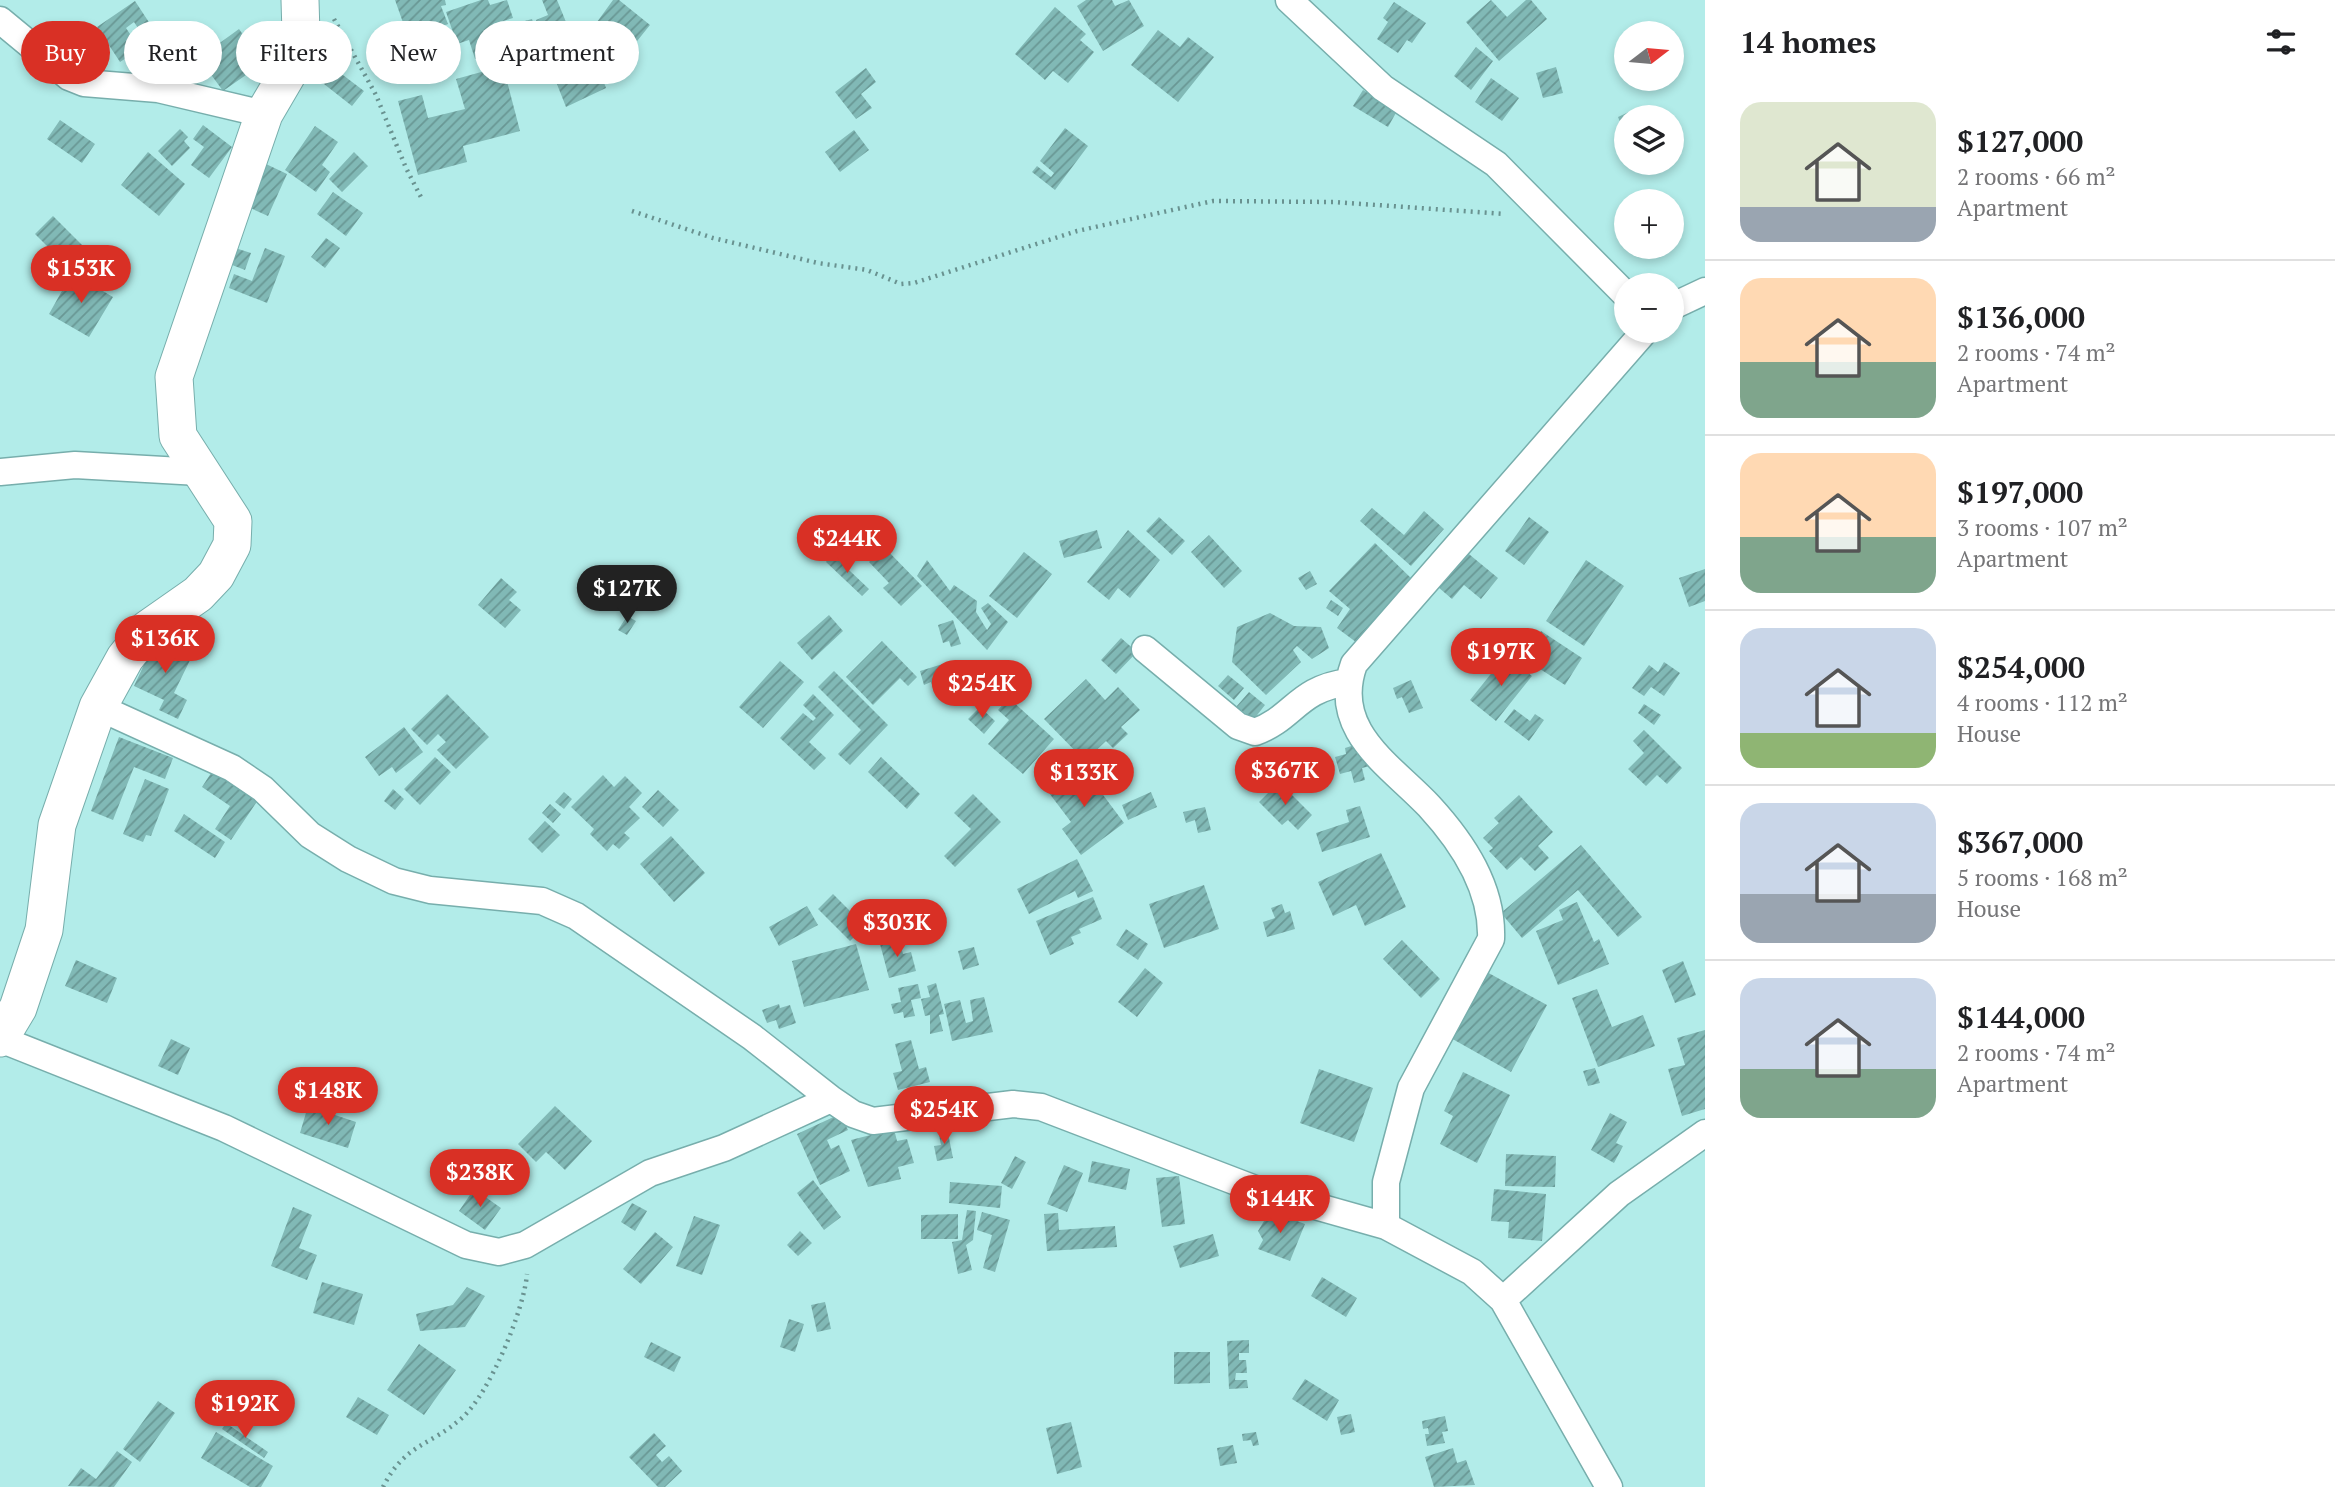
<!DOCTYPE html>
<html lang="en">
<head>
<meta charset="utf-8">
<style>
  :root { --surface:#fff; --page:#f2f2f2; --text:#202124; --muted:#757577; --line:#e0e0e0; --accent:#d93025 }
  body { margin:0; font-family:"PT Serif",serif; background:var(--page); color:var(--text); height:100vh; display:flex; flex-direction:column; font-size:26px; white-space:nowrap }
  * { box-sizing:border-box; margin:0 }
  p { font-size:23px; color:var(--muted) }
  .icon { flex:none; width:38px; height:38px; fill:none; stroke:currentColor; stroke-width:2; stroke-linecap:round; stroke-linejoin:round }
  .map { position:relative; flex:1; overflow:hidden }
  .side { display:flex; flex-direction:column; background:var(--surface); width:630px }
  .side>* { flex:none }
  .top-card { position:absolute; left:21px; top:21px; width:665px; height:63px; display:flex; gap:14px }
  .needle { width:46px; rotate:74deg }
  .tools { position:absolute; left:1614px; top:21px; display:grid; gap:14px }
  .tools a { display:grid; place-items:center; width:70px; height:70px; border-radius:50%; background:var(--surface); box-shadow:0 4px 10px #0003; font-size:35px }
  .price { position:absolute; translate:-50% -60px; padding:0 16px; border-radius:24px; background:var(--accent); color:#fff; font-size:23px; line-height:46px; filter:drop-shadow(0 2px 4px #0008) }
  .price::after { content:''; position:absolute; left:50%; top:42px; width:21px; height:16px; margin-left:-10px; background:inherit; clip-path:polygon(0 0,100% 0,50% 100%) }
  .price.on { background:#222; color:#fff }
  ul { padding:0; list-style:none }
  li { display:flex; align-items:center; gap:21px; height:175px; padding:0 35px }
  li+li { border-top:2px solid var(--line) }
  li span { display:grid; place-items:center; flex:none; width:196px; height:140px; border-radius:21px; color:#555 }
  li>.icon { margin-inline-start:auto }
  span .icon { width:84px; height:84px; fill:#fffc; stroke-width:1 }
  li b { font-size:30px }
  h2 { display:flex; justify-content:space-between; align-items:center; height:84px; padding:0 35px; font-size:30px }
  .tag { padding:0 24px; border-radius:32px; background:var(--surface); box-shadow:0 4px 10px #0003; font-size:24px; line-height:63px }
  .tag.on { background:var(--accent); color:#fff }
  main { display:flex; flex:1; min-height:0 }
  .map>svg:first-child { display:block }
  .building { fill:url(#building-hatch) }
  .lines { fill:none; stroke-linecap:round; stroke-linejoin:round }
  .street-casing { stroke:#77aeac; stroke-width:29 }
  .secondary-casing { stroke:#77aeac; stroke-width:39 }
  .path { stroke:#699290; stroke-width:4.5; stroke-dasharray:2 5; stroke-linecap:butt }
  .street { stroke:#fff; stroke-width:26 }
  .secondary { stroke:#fff; stroke-width:37 }
</style>
</head>
<body>
<main>
<div class="map">
<svg width="1705" height="1487" viewBox="0 0 1705 1487">
  <defs>
    <pattern id="building-hatch" width="6" height="6" patternUnits="userSpaceOnUse" patternTransform="scale(1.75)"><rect width="6" height="6" fill="#81b9b6"/><path d="M-1 1l2-2M0 6l6-6M5 7l2-2" fill="none" stroke="#699794"/></pattern>
  </defs>
  <rect width="100%" height="100%" fill="#b2ece9"/>
  <path class="building" d="M395,0h50l1,5 -5,1 7,18 -11,4 4,10 -29,10z
    M481,0h7l2,5 17,-5 6,18 -20,6 9,25 -27,10 -6,-19 -12,4 -11,-32z
    M542,0h15l18,44 -25,10 -14,-34 12,-5z
    M613,0h6l31,25 -33,41 -36,-22z
    M1086,0h26l3,6 14,-6 15,26 -41,25 -26,-45z
    M1491,0l16,17 19,-17h5l16,19 -48,42 -33,-39z
    M135,1l23,35 -10,7 -14,-21 -8,6 14,21 -20,13 -23,-35z
    M1394,2l32,21 -14,20 -5,-3 -9,13 -21,-14 11,-17 -5,-4z
    M1055,7l31,27 -6,6 14,12 -26,31 -15,-12 -8,9 -30,-26z
    M532,19l8,26 -32,9 -8,-26z
    M239,29l24,34 -40,28 -24,-33z
    M1158,30l22,17 8,-10 26,20 -36,45 -47,-37z
    M1476,47l17,14 -22,29 -17,-14z
    M324,48l15,11 -16,23 -16,-11z
    M579,53l15,20 6,-1 6,16 -40,19 -17,-43z
    M503,66l17,65 -57,15 4,16 -49,13 -20,-74 24,-6 6,23 37,-9 -9,-30z
    M1556,67l7,26 -20,5 -7,-25z
    M866,68l10,14 -15,12 11,14 -16,11 -21,-27z
    M335,69l29,22 -12,15 -28,-22z
    M1491,78l28,20 -17,23 -27,-19z
    M1363,90l34,21 -9,16 -35,-21z
    M1633,110l3,7h-10v20l-8,-20z
    M60,120l35,24 -13,19 -35,-24z
    M203,125l29,22 -23,31 -18,-13 13,-18 -11,-8z
    M315,126l23,16 -16,23 8,7 -14,20 -31,-22z
    M1065,128l23,18 -33,44 -23,-18 5,-6 14,11 3,-4 -14,-12z
    M180,129l8,8 -4,4 6,7 -18,18 -14,-15z
    M854,130l15,20 -29,22 -15,-20z
    M148,152l37,32 -26,32 -38,-31z
    M354,152l14,14 -26,26 -13,-13z
    M266,164l21,10 -19,42 -22,-10z
    M333,192l30,21 -17,23 -29,-22z
    M53,216l35,35 -17,19 -36,-36z
    M326,238l14,10 -15,20 -14,-11z
    M232,247l19,6 -6,17 -18,-7z
    M265,248l20,8 -18,47 -38,-15 5,-14 18,7z
    M72,273l41,24 -24,40 -40,-23z
    M1372,508l32,27 20,-24 20,18 -33,37 -51,-45z
    M1159,517l26,24 -13,14 -26,-24z
    M1529,517l20,15 -25,33 -19,-14z
    M1097,530l5,18 -38,10 -5,-17z
    M1128,530l32,30 -30,38 -12,-10 -9,12 -22,-18z
    M1209,535l33,36 -18,17 -33,-36z
    M1375,543l39,38 -54,64 -23,-17 13,-19 -21,-18z
    M884,547l38,39 -21,20 -18,-18 6,-5 -20,-21z
    M1464,550l34,28 -17,21 -17,-14 -12,14 -14,-12z
    M1024,552l28,22 -35,44 -28,-22z
    M832,554l37,35 -7,7 -36,-34z
    M927,560l23,31 4,-6 23,16 -1,11 11,18 4,-6 -10,-16 7,-5 20,19 -21,28 -70,-74z
    M1586,560l38,26 -40,60 -38,-25z
    M1705,569v32l-16,6 -10,-29z
    M1310,571l7,13 -11,6 -8,-12z
    M501,578l16,14 -8,8 12,10 -16,18 -27,-23z
    M1331,600l12,8 -5,8 -12,-8z
    M1270,613l24,13 27,1 8,21 -17,11 -15,-13 -4,4 8,12 -35,33 -34,-33 5,-35z
    M829,615l14,16 -31,29 -15,-17z
    M627,616l9,5 -9,14 -9,-5z
    M953,620l8,24 -10,3 -2,-6 -6,2 -5,-18z
    M1541,631l41,27 -17,27 -42,-27z
    M157,637l36,17 -19,39 13,7 -9,19 -19,-9 5,-10 -30,-14z
    M1121,638l16,14 -21,22 -15,-14z
    M882,641l35,36 -9,9 -8,-8 -27,27 -27,-28z
    M1506,655l26,21 -36,45 -26,-21z
    M780,661l24,21 -41,46 -24,-21z
    M1664,662l16,11 -16,23 -13,-9 -7,9 -12,-8 17,-23 9,7z
    M946,663l7,22 -19,6 -3,-9 -7,3 -4,-14z
    M834,671l54,54 -38,40 -12,-11 23,-24 -43,-43z
    M1228,675l16,13 -10,12 -16,-14z
    M1086,679l19,21 13,-13 22,23 -19,17 7,7 -15,14 -7,-7 -21,20 -41,-42z
    M1411,680l12,28 -14,5 -7,-16 -5,2 -4,-11z
    M1249,692l16,13 -11,14 -18,-12z
    M447,694l42,43 -33,32 -19,-19 9,-8 -8,-8 -11,11 -16,-16z
    M813,694l21,21 -25,27 17,16 -12,12 -34,-32 23,-25 10,8 3,-3 -13,-13z
    M1009,698l45,41 -31,35 -35,-30 21,-24 -11,-10z
    M1644,704l17,11 -7,10 -16,-12z
    M980,707l15,14 -11,13 -16,-15z
    M1514,709l16,12 5,-7 9,6 -15,21 -25,-19z
    M404,727l19,25 -27,21 -4,-6 -13,9 -14,-19z
    M1644,730l38,38 -15,16 -10,-9 -11,11 -18,-17 16,-16 -11,-12z
    M119,737l54,21 -8,21 -31,-12 -21,53 -22,-9z
    M1364,742l6,24 -8,2 3,12 -11,3 -3,-12 -11,3 -5,-17 11,-3 -1,-6z
    M435,757l16,15 -31,33 -16,-16z
    M881,757l39,37 -13,15 -39,-37z
    M1080,764l44,59 -43,32 -19,-26 9,-7 -25,-33z
    M213,770l45,30 -27,40 -16,-11 15,-23 -28,-19z
    M603,775l11,12 11,-11 17,17 -13,14 11,11 -16,15 6,5 -11,11 -6,-5 -6,7 -17,-17 4,-5 -23,-22z
    M145,779l24,10 -18,47 -5,-1 -3,7 -20,-8z
    M1279,782l33,33 -14,15 -10,-10 -6,5 -23,-23z
    M393,789l11,10 -9,11 -11,-9z
    M658,790l21,20 -16,17 -21,-20z
    M564,792l8,7 -8,10 -9,-7z
    M1151,792l6,15 -29,13 -6,-15z
    M973,794l28,28 -46,45 -11,-11 27,-27 -17,-16z
    M1519,795l34,37 -15,14 11,12 -14,13 -14,-14 -14,13 -18,-19 4,-3 -10,-10 16,-15 -5,-5z
    M550,804l11,10 -8,9 -11,-10z
    M1360,806l10,31 -48,15 -6,-19 33,-11 -3,-12z
    M1205,807l6,23 -13,3 -3,-13 -9,3 -3,-11z
    M184,814l41,28 -10,16 -41,-27z
    M545,821l15,14 -18,18 -14,-14z
    M671,836l34,37 -31,29 -34,-38z
    M1581,845l61,72 -24,20 -40,-47 -56,48 -21,-25z
    M1381,853l25,54 -41,19 -9,-21 -23,11 -15,-34z
    M1077,859l16,32 -15,7 -3,-7 -46,23 -12,-25z
    M1204,885l15,44 -55,19 -15,-44z
    M833,894l32,32 -15,15 -32,-32z
    M1093,897l9,22 -23,10 2,4 -10,4 3,7 -24,11 -14,-34z
    M1577,902l17,40 5,-3 10,25 -51,21 -22,-54 27,-11 -4,-10z
    M1282,904l3,9 5,-2 5,18 -28,8 -4,-15 12,-4 -4,-10z
    M807,906l11,19 -39,21 -10,-19z
    M1126,929l22,15 -10,16 -22,-15z
    M899,939l4,15 8,-2 5,19 -27,7 -9,-34z
    M1402,940l38,39 -19,19 -38,-39z
    M856,944l13,46 -65,17 -12,-46z
    M974,947l5,18 -16,5 -5,-19z
    M76,960l41,18 -10,25 -42,-17z
    M1683,961l13,34 -21,8 -13,-33z
    M1145,968l18,15 -26,34 -19,-15z
    M1485,971l62,34 -36,67 -62,-35z
    M936,983l8,31 -5,1 4,16 -13,3v-19l-5,1 -4,-17 9,-2 -3,-11z
    M918,984l3,14 -10,2 4,16 -11,2 -1,-6 -9,2 -3,-10 10,-2 -3,-14z
    M1597,989l15,38 31,-12 12,31 -57,21 -26,-69z
    M984,997l9,35 -41,9 -8,-37 16,-4 6,23 7,-2 -3,-21z
    M779,1004l1,4 10,-3 6,18 -17,6 -3,-9 -9,3 -5,-13z
    M1705,1030v79l-23,7 -14,-47 17,-4 -8,-27z
    M171,1039l19,9 -12,27 -20,-9z
    M911,1040l8,29 7,-2 4,15 -32,8 -5,-17 9,-2 -7,-27z
    M1595,1068l5,15 -12,3 -5,-15z
    M1319,1069l54,19 -19,54 -54,-19z
    M1463,1072l47,23 -33,68 -37,-19 13,-28 -9,-5z
    M308,1106l48,16 -8,26 -48,-15z
    M555,1106l37,35 -27,29 -19,-18 -10,10 -18,-18z
    M1610,1113l17,9 -11,21 7,3 -9,17 -23,-13z
    M840,1114l8,16 -21,10 4,9 8,-4 11,26 -30,14 -23,-51z
    M947,1128l6,30 -16,3 -3,-15 7,-1 -3,-15z
    M894,1129l3,12 10,-2 7,24 -16,4 3,12 -33,8 -17,-47z
    M1506,1154l50,2 -1,31 -50,-1z
    M1015,1156l11,6 -14,27 -11,-6z
    M1092,1161l38,8 -4,21 -38,-8z
    M1064,1165l19,8 -16,39 -20,-8z
    M1179,1176l6,48 -23,3 -6,-49z
    M813,1180l28,37 -17,13 -27,-37z
    M950,1182l52,4 -2,22 -51,-5z
    M474,1189l27,19 -16,22 -26,-19z
    M1494,1189l52,5 -4,47 -34,-3 1,-16 -18,-1z
    M632,1203l15,8 -12,20 -14,-9z
    M293,1207l19,8 -13,33 18,7 -10,25 -36,-14z
    M967,1210l9,1 -3,29 -7,5 6,25 -14,4 -6,-32 10,-2z
    M1270,1211l35,13 -15,37 -32,-12 5,-9 -5,-9z
    M982,1212l28,8 -15,52 -12,-4 9,-33 -15,-5z
    M1058,1213l1,17 56,-4 2,21 -70,4 -3,-37z
    M958,1214v25h-37v-24z
    M694,1216l26,9 -18,50 -26,-9z
    M800,1231l12,12 -14,13 -11,-11z
    M655,1232l18,15 -32,37 -18,-15z
    M1213,1234l6,22 -39,12 -7,-22z
    M1322,1277l35,21 -11,19 -35,-21z
    M322,1282l41,12 -9,31 -41,-12z
    M467,1287l18,9 -20,31 -45,4 -4,-17 37,-9z
    M825,1302l6,27 -14,3 -6,-27z
    M789,1319l15,5 -9,28 -15,-5z
    M1249,1340v13h-10v7h7l1,13h-11l-1,7h12l1,8 -19,1 -2,-48z
    M651,1342l30,15 -7,15 -30,-15z
    M419,1344l37,26 -32,45 -37,-25z
    M1174,1352h36v31l-36,1z
    M1305,1379l34,21 -12,21 -35,-22z
    M358,1397l31,18 -12,20 -31,-18z
    M158,1401l17,12 -35,49 -17,-13z
    M1351,1414l4,18 -14,3 -4,-18z
    M1445,1416l3,15 -6,1 3,11 -18,3 -2,-12h4l-1,-6 -5,1 -1,-8z
    M1071,1422l11,45 -25,7 -11,-46z
    M226,1423l42,29 -4,6 -42,-29z
    M216,1432l57,34 -12,21h-11l-49,-29z
    M1256,1432l3,13 -6,1 -2,-6 -8,1 -1,-7z
    M654,1433l12,13 -10,9 6,7 7,-6 13,15 -17,16h-7l-29,-30z
    M1233,1445l4,18 -17,3 -3,-18z
    M1453,1448l4,15 9,-3 9,25 -41,2 -9,-30z
    M117,1451l15,11 -18,25 -46,-1 13,-18 15,11z"/>
  <g class="lines">
    <defs>
      <path id="street" d="M1289,0l94,88 113,76 130,131
        M0,20l69,57 15,6 74,6 106,25
        M1671,307l34,-16
        M0,472l75,-7 124,7
        M1145,649l93,77 17,6c39,-14 42,-43 93,-50
        M98,707l134,61 31,21 47,46 38,24 46,22 36,9 112,11 34,15 176,121 79,62 22,15 20,7 140,-17 28,3 214,82 131,37 86,46 31,28 106,187
        M0,1039l224,89 242,117 33,7 26,-7 125,-72 74,-25 107,-49
        M1386,1226v-44l25,-94 80,-149c2,-51 -28,-96 -62,-133 -40,-42 -99,-76 -75,-142l291,-333
        M1503,1300l116,-106 86,-61"/>
      <path id="secondary" d="M0,1038l18,-30 26,-78 13,-105 41,-118 27,-49 23,-29 50,-35 18,-19 16,-30 1,-24 -55,-85 -4,-59 90,-263 31,-53 6,-27 -1,-34"/>
    </defs>
    <use href="#street" class="street-casing"/>
    <use href="#secondary" class="secondary-casing"/>
    <path class="path" d="M334,19l42,76 30,73 17,33
      M632,211l81,27 105,25 49,7 34,14 13,-1 163,-52 136,-30 121,1 171,12
      M383,1487c22,-44 48,-41 80,-70 27,-25 61,-107 64,-143"/>
    <use href="#street" class="street"/>
    <use href="#secondary" class="secondary"/>
  </g>
</svg>
<div class="tools">
<a><svg class="needle" viewBox="-14 -14 28 28"><path d="M0-13l5 13h-10z" fill="#e53935"/><path d="M0 13l5-13h-10z" fill="#757577"/></svg></a>
<a><svg class="icon" aria-label="layers" viewBox="0 0 24 24"><path d="M12 4l9 5-9 5-9-5zM3 14l9 5 9-5"/></svg></a>
<a>+</a>
<a>−</a>
</div>
<b class="price" style="left:81px;top:305px">$153K</b>
<b class="price" style="left:847px;top:575px">$244K</b>
<b class="price on" style="left:627px;top:625px">$127K</b>
<b class="price" style="left:165px;top:675px">$136K</b>
<b class="price" style="left:1501px;top:688px">$197K</b>
<b class="price" style="left:982px;top:720px">$254K</b>
<b class="price" style="left:1285px;top:807px">$367K</b>
<b class="price" style="left:1084px;top:809px">$133K</b>
<b class="price" style="left:897px;top:959px">$303K</b>
<b class="price" style="left:328px;top:1127px">$148K</b>
<b class="price" style="left:944px;top:1146px">$254K</b>
<b class="price" style="left:480px;top:1209px">$238K</b>
<b class="price" style="left:1280px;top:1235px">$144K</b>
<b class="price" style="left:245px;top:1440px">$192K</b>
<div class="top-card">
<a class="tag on">Buy</a>
<a class="tag">Rent</a>
<a class="tag">Filters</a>
<a class="tag">New</a>
<a class="tag">Apartment</a>
</div>
</div>
<section class="side">
<h2>14 homes<svg class="icon" aria-label="filters" viewBox="0 0 24 24"><path d="M4 7h16M4 17h16"/><circle cx="9" cy="7" r="2"/><circle cx="15" cy="17" r="2"/></svg></h2>
<ul>
<li><span style="background:linear-gradient(#dfe7d0 75%,#9aa5b1 0)"><svg class="icon" aria-label="home" viewBox="0 0 24 24"><path d="M3 11l9-7 9 7M6 9v11h12V9"/></svg></span><div><b>$127,000</b><p>2 rooms · 66 m²</p><p>Apartment</p></div></li>
<li><span style="background:linear-gradient(#ffd9b3 60%,#7fa58c 0)"><svg class="icon" aria-label="home" viewBox="0 0 24 24"><path d="M3 11l9-7 9 7M6 9v11h12V9"/></svg></span><div><b>$136,000</b><p>2 rooms · 74 m²</p><p>Apartment</p></div></li>
<li><span style="background:linear-gradient(#ffd9b3 60%,#7fa58c 0)"><svg class="icon" aria-label="home" viewBox="0 0 24 24"><path d="M3 11l9-7 9 7M6 9v11h12V9"/></svg></span><div><b>$197,000</b><p>3 rooms · 107 m²</p><p>Apartment</p></div></li>
<li><span style="background:linear-gradient(#c9d6e8 75%,#8fb573 0)"><svg class="icon" aria-label="home" viewBox="0 0 24 24"><path d="M3 11l9-7 9 7M6 9v11h12V9"/></svg></span><div><b>$254,000</b><p>4 rooms · 112 m²</p><p>House</p></div></li>
<li><span style="background:linear-gradient(#c9d6e8 65%,#9aa5b1 0)"><svg class="icon" aria-label="home" viewBox="0 0 24 24"><path d="M3 11l9-7 9 7M6 9v11h12V9"/></svg></span><div><b>$367,000</b><p>5 rooms · 168 m²</p><p>House</p></div></li>
<li><span style="background:linear-gradient(#c9d6e8 65%,#7fa58c 0)"><svg class="icon" aria-label="home" viewBox="0 0 24 24"><path d="M3 11l9-7 9 7M6 9v11h12V9"/></svg></span><div><b>$144,000</b><p>2 rooms · 74 m²</p><p>Apartment</p></div></li>
</ul>
</section>
</main>
</body>
</html>
